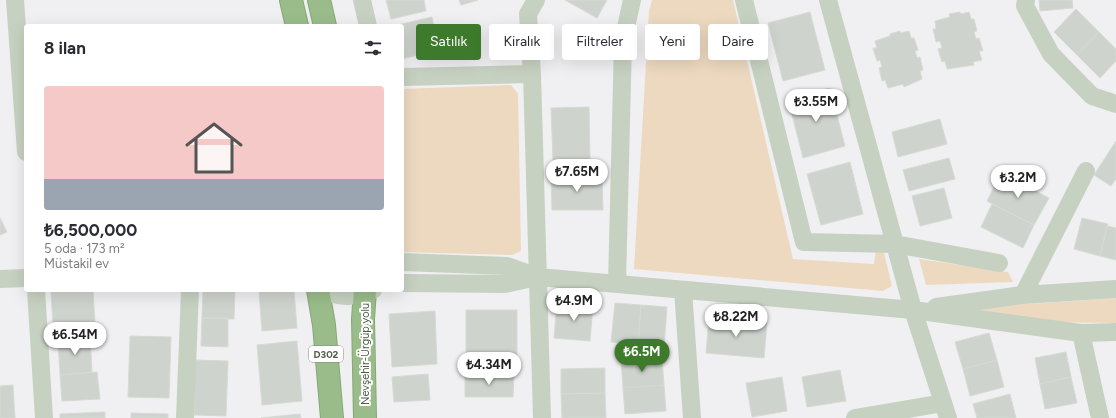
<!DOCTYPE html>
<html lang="tr">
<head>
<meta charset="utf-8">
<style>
  :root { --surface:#fff; --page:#f2f2f3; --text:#2b2b33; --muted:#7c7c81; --accent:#3d7a2b }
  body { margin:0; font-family:Figtree,sans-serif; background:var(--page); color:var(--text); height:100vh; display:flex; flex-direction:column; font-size:15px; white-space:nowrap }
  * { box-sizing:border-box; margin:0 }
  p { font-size:13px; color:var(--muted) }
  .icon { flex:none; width:22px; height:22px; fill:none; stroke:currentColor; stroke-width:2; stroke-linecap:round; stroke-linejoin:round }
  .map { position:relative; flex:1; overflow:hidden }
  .sheet { position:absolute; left:24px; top:24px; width:380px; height:268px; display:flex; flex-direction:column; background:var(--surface); border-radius:4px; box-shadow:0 4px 16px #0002 }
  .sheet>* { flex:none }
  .hud { position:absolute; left:416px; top:24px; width:380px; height:36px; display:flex; gap:8px }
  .price { position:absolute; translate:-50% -34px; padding:0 9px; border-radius:14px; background:#fff; color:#222; font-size:13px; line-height:26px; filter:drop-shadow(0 1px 2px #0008) }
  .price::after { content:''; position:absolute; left:50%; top:24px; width:12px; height:9px; margin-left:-6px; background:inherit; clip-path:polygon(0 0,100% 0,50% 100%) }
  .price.selected { background:var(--accent); color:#fff }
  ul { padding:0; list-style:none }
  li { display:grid; align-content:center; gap:8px; height:212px; padding:0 20px }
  li span { display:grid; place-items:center; height:124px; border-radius:4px; color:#555 }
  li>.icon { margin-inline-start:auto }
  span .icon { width:72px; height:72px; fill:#fffc; stroke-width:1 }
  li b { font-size:17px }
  h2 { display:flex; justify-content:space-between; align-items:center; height:48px; padding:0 20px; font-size:17px }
  .pill { padding:0 14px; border-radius:4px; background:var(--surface); box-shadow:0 4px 16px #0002; font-size:14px; line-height:36px }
  .pill.selected { background:var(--accent); color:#fff }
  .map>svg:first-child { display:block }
  .green { fill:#edd9c0 }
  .building { fill:#ced4cd; stroke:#d5dbd4 }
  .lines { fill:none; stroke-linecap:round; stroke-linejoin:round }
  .highway-casing { stroke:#85a875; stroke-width:24 }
  .minor { stroke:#c7d1c1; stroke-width:18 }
  .highway { stroke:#9abc8a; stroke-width:22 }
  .labels { text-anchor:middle; stroke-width:4; stroke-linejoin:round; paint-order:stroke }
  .shield { fill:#fff; stroke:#848d7f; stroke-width:1 }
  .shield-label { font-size:10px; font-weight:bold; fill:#4f5c48 }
  .street-label { font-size:11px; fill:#4f5c48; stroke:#fff }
</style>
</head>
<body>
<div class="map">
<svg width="1116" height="418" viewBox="0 0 1116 418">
  <rect width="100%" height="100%" fill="#f0f0f2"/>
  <path class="green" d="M652,0h81l60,259 81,5 2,-16 7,1 9,37 -9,5 -249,-22 15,-258z
    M511,85l7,9 3,157 -9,4 -110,-3v-163z
    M919,259l89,13 5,10 -87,3z
    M1116,298v25l-78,-1 -63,-12 7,-3z"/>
  <path class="building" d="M386,0h38l2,11 -35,8z
    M459,0h19l-17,5z
    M565,0h42l-10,18z
    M1039,0h33l1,8 -33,3z
    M1076,9l23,23 -22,23 -23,-23z
    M810,12l15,58 -42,11 -15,-58z
    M960,12l1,2 8,-2 2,7h3l3,12 -3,1 2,7 3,-1 4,13h-4l3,9 -9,2 1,3 -27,4 -2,-8 -3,1 -4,-13 4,-1 -2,-7 -4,1 -3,-13h3l-1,-8 15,-4 -1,-3z
    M432,17l7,33 -37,9v-33h-9z
    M900,31l1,2 8,-2 2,7h3l4,12 -3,1 2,7 3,-1 3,13 -3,1 2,8 -18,8 -1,-3 -15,4 -3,-8 -3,1 -3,-13 3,-1 -2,-7 -3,1 -4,-13h4l-2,-7 15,-5v-2z
    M1099,32l17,17v12l-16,17 -23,-23z
    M830,88l15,58 -42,12 -15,-59z
    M589,107l1,53 -37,1 -2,-53z
    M940,119l7,25 -49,13 -6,-25z
    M1116,141v38l-5,7 -17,-11z
    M949,158l6,21 -46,12 -6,-21z
    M850,162l13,52 -42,11 -14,-51z
    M1001,173l48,25 -15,27 -47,-24z
    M602,175l1,35h-51l-1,-34z
    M944,188l8,30 -32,8 -8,-30z
    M992,204l42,21 -11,23 -42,-21z
    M0,218l7,14 -7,3z
    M1082,218l26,6 -8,32 -26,-7z
    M1107,226l9,2v32l-16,-4z
    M93,290l2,33 -42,3 -2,-34z
    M203,290h32l-1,29 -32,-1z
    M280,290h14l3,38 -35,3 -3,-39z
    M557,302l36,3 -3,36 -36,-3z
    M615,303l26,2 -3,39 -27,-2z
    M641,305l26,2 -3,40 -26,-3z
    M466,310h51v53h-51z
    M435,311l2,53 -45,3 -3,-53z
    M202,318h26v29l-27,-1z
    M709,318l58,5 -3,35 -58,-5z
    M989,333l8,27 -34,9 -8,-27z
    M130,336l41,1 -2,61 -41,-1z
    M90,337l2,35 -32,3 -2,-36z
    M297,341l5,60 -40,4 -5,-60z
    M1066,352l5,25 -31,7 -5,-26z
    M662,358l2,27 -41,3 -2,-27z
    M195,360l33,1 -2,55 -32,-1z
    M997,360l7,27 -34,9 -7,-27z
    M605,368v25l-44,1v-25z
    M840,370l6,31 -39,6 -5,-30z
    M97,372l3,27 -38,2 -2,-26z
    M428,374l2,26 -36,2 -2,-25z
    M465,376h49l-1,21h-48z
    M782,377l5,34 -35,6 -6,-34z
    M1071,377l6,26 -32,6 -5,-25z
    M13,385l2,33h-15v-32z
    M664,385l2,26 -41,3 -2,-26z
    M605,393l1,25h-44l-1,-24z
    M1010,394l6,24h-39l-4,-14z
    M105,412v6h-45v-4z
    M131,413l37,1v4h-37z
    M300,414l1,4h-40z"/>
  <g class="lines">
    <defs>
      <path id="highway" d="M291,0l6,26
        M319,0l6,26
        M318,290l6,35 8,93
        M365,418l-2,-99 2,-29"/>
    </defs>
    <use href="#highway" class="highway-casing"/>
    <path class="minor" d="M15,0l11,152
      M362,0l6,26
      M536,0l-8,14 4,60 10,344
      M744,0l60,242 91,2 104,19
      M828,0l85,310 35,108
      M1026,0l-1,6 26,48 41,42 24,8
      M402,77l130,-3
      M402,262l105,4 31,11 375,33 168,23 35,-1
      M0,279l26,-1
      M402,283l103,1 32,-7
      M617,284l6,-243 9,-41
      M36,290l8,128
      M324,290c17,9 32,7 49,0
      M683,290l9,128
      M1023,295l63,-124
      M936,307l87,-12 93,-6
      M1081,333l19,85
      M185,418l5,-128
      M855,418l88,-15"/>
    <use href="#highway" class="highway"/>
  </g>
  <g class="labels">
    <rect class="shield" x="309" y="346" width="34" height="16" rx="3"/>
    <g class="shield-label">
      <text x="326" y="358">D302</text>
    </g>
    <g class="street-label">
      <text transform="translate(365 354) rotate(-90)" y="4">Nevşehir-Ürgüp yolu</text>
    </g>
  </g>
</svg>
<b class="price" style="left:816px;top:123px">₺3.55M</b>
<b class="price" style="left:577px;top:193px">₺7.65M</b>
<b class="price" style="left:1018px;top:199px">₺3.2M</b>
<b class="price" style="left:574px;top:322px">₺4.9M</b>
<b class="price" style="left:736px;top:338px">₺8.22M</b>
<b class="price" style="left:75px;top:356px">₺6.54M</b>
<b class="price selected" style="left:642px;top:373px">₺6.5M</b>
<b class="price" style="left:489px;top:386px">₺4.34M</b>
<div class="hud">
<a class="pill selected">Satılık</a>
<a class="pill">Kiralık</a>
<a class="pill">Filtreler</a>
<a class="pill">Yeni</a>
<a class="pill">Daire</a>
</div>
<section class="sheet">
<h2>8 ilan<svg class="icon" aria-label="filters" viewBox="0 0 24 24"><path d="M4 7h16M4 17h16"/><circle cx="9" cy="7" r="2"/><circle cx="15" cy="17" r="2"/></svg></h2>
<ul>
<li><span style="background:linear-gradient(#f6c9c9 75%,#9aa5b1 0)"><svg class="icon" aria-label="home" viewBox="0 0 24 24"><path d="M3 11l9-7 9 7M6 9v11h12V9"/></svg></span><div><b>₺6,500,000</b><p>5 oda · 173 m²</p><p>Müstakil ev</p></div></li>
</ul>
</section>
</div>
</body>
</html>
